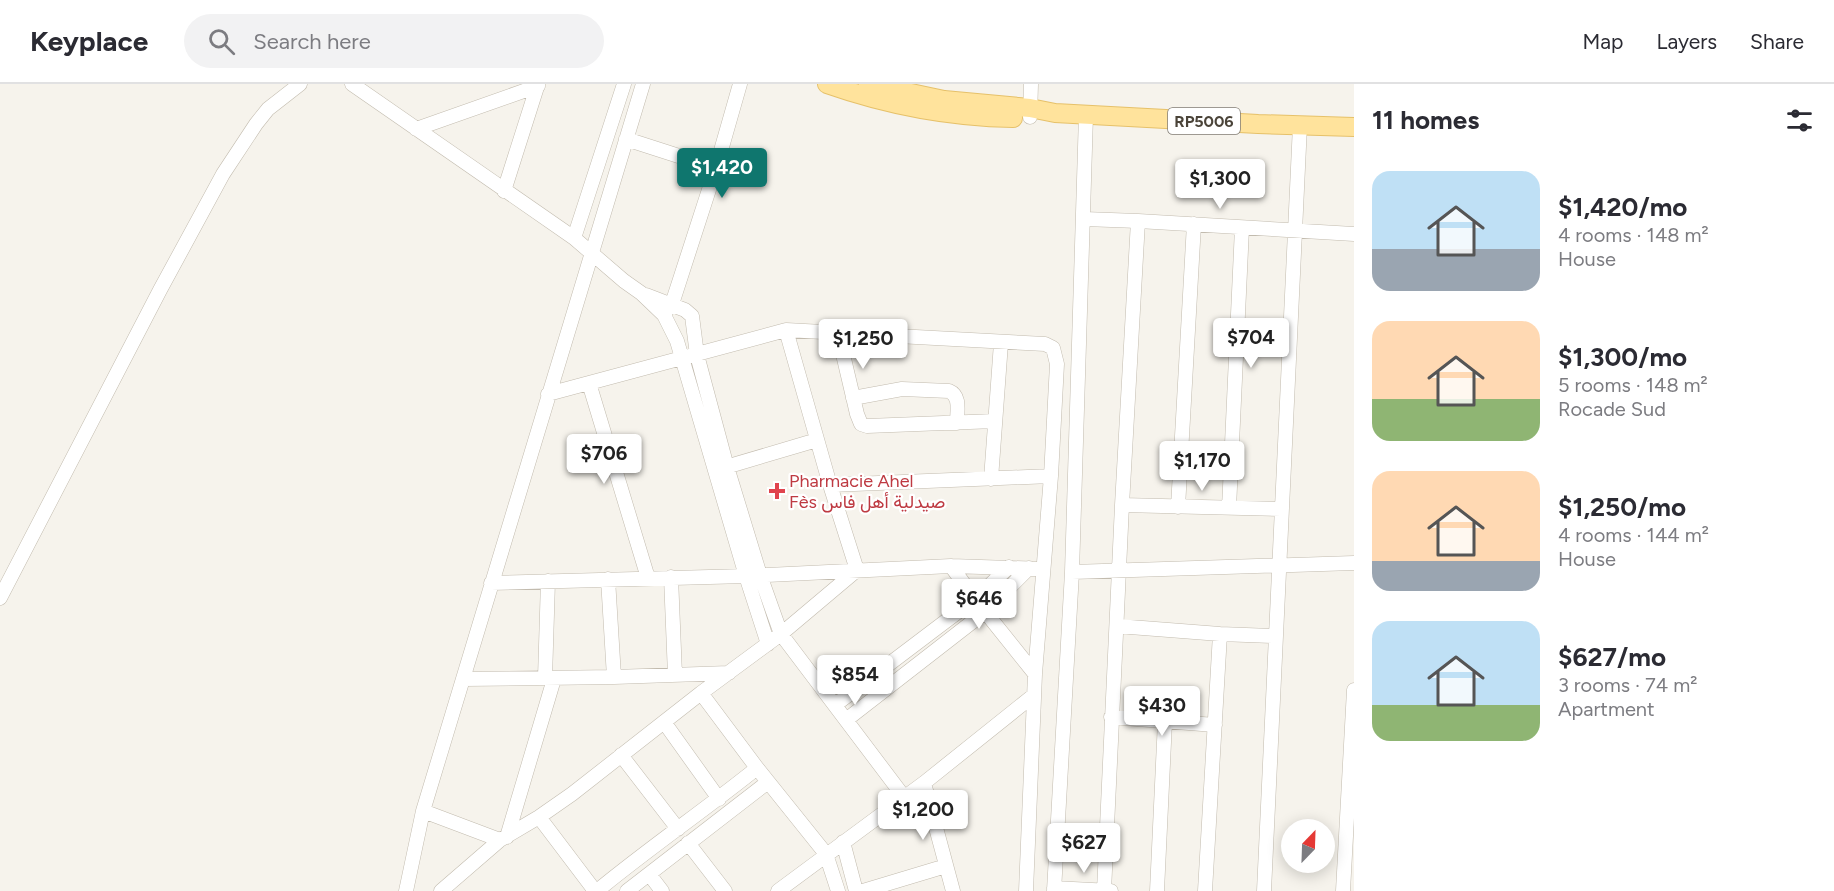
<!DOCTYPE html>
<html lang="en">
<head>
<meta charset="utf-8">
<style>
  :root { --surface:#fff; --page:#f2f2f3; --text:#2b2b33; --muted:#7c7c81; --line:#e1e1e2; --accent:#0f766e }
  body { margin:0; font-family:Figtree,Vazirmatn,sans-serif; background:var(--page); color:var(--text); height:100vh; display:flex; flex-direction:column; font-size:22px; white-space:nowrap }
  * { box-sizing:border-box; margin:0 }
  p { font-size:20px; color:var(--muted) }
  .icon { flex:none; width:33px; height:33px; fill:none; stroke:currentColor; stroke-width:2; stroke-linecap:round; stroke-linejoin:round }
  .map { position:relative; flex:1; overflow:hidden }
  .sheet { display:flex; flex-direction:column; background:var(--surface); width:480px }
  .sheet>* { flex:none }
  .needle { width:39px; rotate:23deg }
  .controls { position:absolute; left:1281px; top:735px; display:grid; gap:12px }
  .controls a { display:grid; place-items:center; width:54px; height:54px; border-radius:50%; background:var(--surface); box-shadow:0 3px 15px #0003; font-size:30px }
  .price { position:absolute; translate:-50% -51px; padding:0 14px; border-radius:6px; background:#fff; color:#222; font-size:20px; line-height:39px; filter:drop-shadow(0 2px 3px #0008) }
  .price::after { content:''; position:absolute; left:50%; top:36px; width:18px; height:14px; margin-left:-9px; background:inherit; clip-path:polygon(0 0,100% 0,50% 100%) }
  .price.current { background:var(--accent); color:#fff }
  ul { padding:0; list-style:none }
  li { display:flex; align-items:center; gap:18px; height:150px; padding:0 18px }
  li span { display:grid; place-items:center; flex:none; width:168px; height:120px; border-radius:18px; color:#555 }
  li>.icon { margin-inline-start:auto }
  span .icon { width:72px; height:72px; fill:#fffc; stroke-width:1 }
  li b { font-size:26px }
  h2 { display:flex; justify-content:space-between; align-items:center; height:72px; padding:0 18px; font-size:26px }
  header { display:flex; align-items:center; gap:36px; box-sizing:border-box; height:84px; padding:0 30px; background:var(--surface); border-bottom:2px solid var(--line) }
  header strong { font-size:28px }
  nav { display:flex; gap:33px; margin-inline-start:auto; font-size:21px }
  .search { width:420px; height:54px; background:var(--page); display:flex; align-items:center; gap:15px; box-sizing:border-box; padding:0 21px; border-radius:33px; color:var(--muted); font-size:22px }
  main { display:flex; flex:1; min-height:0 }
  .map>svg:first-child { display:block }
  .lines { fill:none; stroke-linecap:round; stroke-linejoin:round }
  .minor-casing { stroke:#c2bbae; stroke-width:15 }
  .major-casing { stroke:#e6c16a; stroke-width:20 }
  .minor { stroke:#fff; stroke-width:14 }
  .major { stroke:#ffe39c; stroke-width:18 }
  .health-dot { fill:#e0444e; stroke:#fff; stroke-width:2 }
  .labels { text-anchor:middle; stroke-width:4.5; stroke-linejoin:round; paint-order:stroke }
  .shield { fill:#fff; stroke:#817c74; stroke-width:1.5 }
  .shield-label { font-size:16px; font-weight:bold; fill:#4b4439 }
  .health-label { font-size:18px; fill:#be3a42; stroke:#fff; text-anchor:start }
</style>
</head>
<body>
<header>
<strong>Keyplace</strong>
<div class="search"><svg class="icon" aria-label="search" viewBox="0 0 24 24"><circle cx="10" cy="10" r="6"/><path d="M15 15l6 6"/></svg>Search here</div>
<nav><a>Map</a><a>Layers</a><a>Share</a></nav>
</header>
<main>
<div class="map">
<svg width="1354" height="807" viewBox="0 0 1354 807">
  <rect width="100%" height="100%" fill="#f6f3ec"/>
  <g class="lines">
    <defs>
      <path id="minor" d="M352,0l222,154 50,43 17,12 23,22 13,26 69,235 22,68
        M1030,33l1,-33
        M416,45l122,-43
        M626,55l90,29
        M504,107l34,-107
        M1084,135l54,2 216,13
        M574,154l50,-154
        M646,211l39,15 7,6 5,39 30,112 33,108 21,59 123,163
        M667,226l5,-6 44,-136 24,-84
        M838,249l19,81 4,10 6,2 128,-5
        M589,299l59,195
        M548,310l238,-64 259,14 8,4 4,16 -6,112 -16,198 -9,217
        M853,314l49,-9 47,2c12,5 8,20 8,32
        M719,385l98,-29
        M991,395l10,-136
        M830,401l221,-9
        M1122,421l159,4
        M1178,423l16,-283
        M1229,424l13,-280
        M951,482l24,33 60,75
        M1072,488l282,-9
        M671,493l4,98
        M608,495l6,98
        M491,499l255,-7 205,-10 92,3
        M0,514l160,-308 63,-116 33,-50 12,-15 32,-25
        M1117,542l103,8 55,2
        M545,594l3,-97
        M464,595l150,-2 115,-4
        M701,609l56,75 69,86 12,37
        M835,621l140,-106 34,-32
        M1111,633l104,8
        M846,636l139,-108 44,-44
        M664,638l55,77
        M621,671l57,74
        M924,699l29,108
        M423,727l77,29
        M539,733l56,74
        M507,753l47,-158
        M843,758l13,49
        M688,759l37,48
        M649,790l13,17
        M1054,804l57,3
        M406,807l17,-80 220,-727
        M441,807l59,-51 39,-23 33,-23 129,-101 80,-59 76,-64 -27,-85 -44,-155
        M597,807c52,-43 108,-81 160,-123
        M627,807l141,-109
        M778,807l146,-108 110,-88
        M863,807l83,-25
        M1054,807l18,-319 14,-457
        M1104,807l18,-386 16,-284
        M1157,807l8,-170
        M1205,807l15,-257
        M1264,807l36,-766
        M1343,807l11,-201"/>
      <path id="major" d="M827,0c60,21 123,33 186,34
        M868,0l76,16 86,8 25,5 203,11 96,3"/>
    </defs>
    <use href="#minor" class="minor-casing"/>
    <use href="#major" class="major-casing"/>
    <use href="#minor" class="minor"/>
    <use href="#major" class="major"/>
  </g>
  <path class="health-dot" d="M774 398h6v6h6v6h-6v6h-6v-6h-6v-6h6z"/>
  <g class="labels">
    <rect class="shield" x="1168" y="24" width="72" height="26" rx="4.5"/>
    <g class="shield-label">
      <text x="1204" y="43">RP5006</text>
    </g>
    <g class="health-label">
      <text x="789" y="403">Pharmacie Ahel<tspan x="789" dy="21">Fès صيدلية أهل فاس</tspan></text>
    </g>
  </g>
</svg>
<div class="controls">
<a><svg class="needle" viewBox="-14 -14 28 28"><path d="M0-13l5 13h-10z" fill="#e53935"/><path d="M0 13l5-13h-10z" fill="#7c7c81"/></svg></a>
</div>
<b class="price current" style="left:722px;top:115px">$1,420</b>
<b class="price" style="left:1220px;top:126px">$1,300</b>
<b class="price" style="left:1251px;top:285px">$704</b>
<b class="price" style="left:863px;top:286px">$1,250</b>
<b class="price" style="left:604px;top:401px">$706</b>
<b class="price" style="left:1202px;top:408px">$1,170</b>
<b class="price" style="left:979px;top:546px">$646</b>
<b class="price" style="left:855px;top:622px">$854</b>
<b class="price" style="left:1162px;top:653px">$430</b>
<b class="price" style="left:923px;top:757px">$1,200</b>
<b class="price" style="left:1084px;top:790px">$627</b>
</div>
<section class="sheet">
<h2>11 homes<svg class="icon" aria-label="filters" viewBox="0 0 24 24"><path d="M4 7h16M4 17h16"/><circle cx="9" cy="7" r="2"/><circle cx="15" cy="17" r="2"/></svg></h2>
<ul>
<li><span style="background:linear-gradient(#bfe0f5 65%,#9aa5b1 0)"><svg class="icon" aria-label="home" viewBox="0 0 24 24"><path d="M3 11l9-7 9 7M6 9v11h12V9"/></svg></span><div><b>$1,420/mo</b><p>4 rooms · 148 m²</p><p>House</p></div></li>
<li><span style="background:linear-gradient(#ffd9b3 65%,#8fb573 0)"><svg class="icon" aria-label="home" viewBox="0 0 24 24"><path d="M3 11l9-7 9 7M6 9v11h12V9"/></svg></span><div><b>$1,300/mo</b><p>5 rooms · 148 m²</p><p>Rocade Sud</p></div></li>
<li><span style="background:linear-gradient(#ffd9b3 75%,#9aa5b1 0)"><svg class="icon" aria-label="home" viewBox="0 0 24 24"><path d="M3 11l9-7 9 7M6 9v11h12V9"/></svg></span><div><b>$1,250/mo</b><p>4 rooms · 144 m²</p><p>House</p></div></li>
<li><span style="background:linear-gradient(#bfe0f5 70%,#8fb573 0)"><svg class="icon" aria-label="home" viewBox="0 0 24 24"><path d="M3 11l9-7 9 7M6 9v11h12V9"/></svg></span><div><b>$627/mo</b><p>3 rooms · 74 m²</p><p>Apartment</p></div></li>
</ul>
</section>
</main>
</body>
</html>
